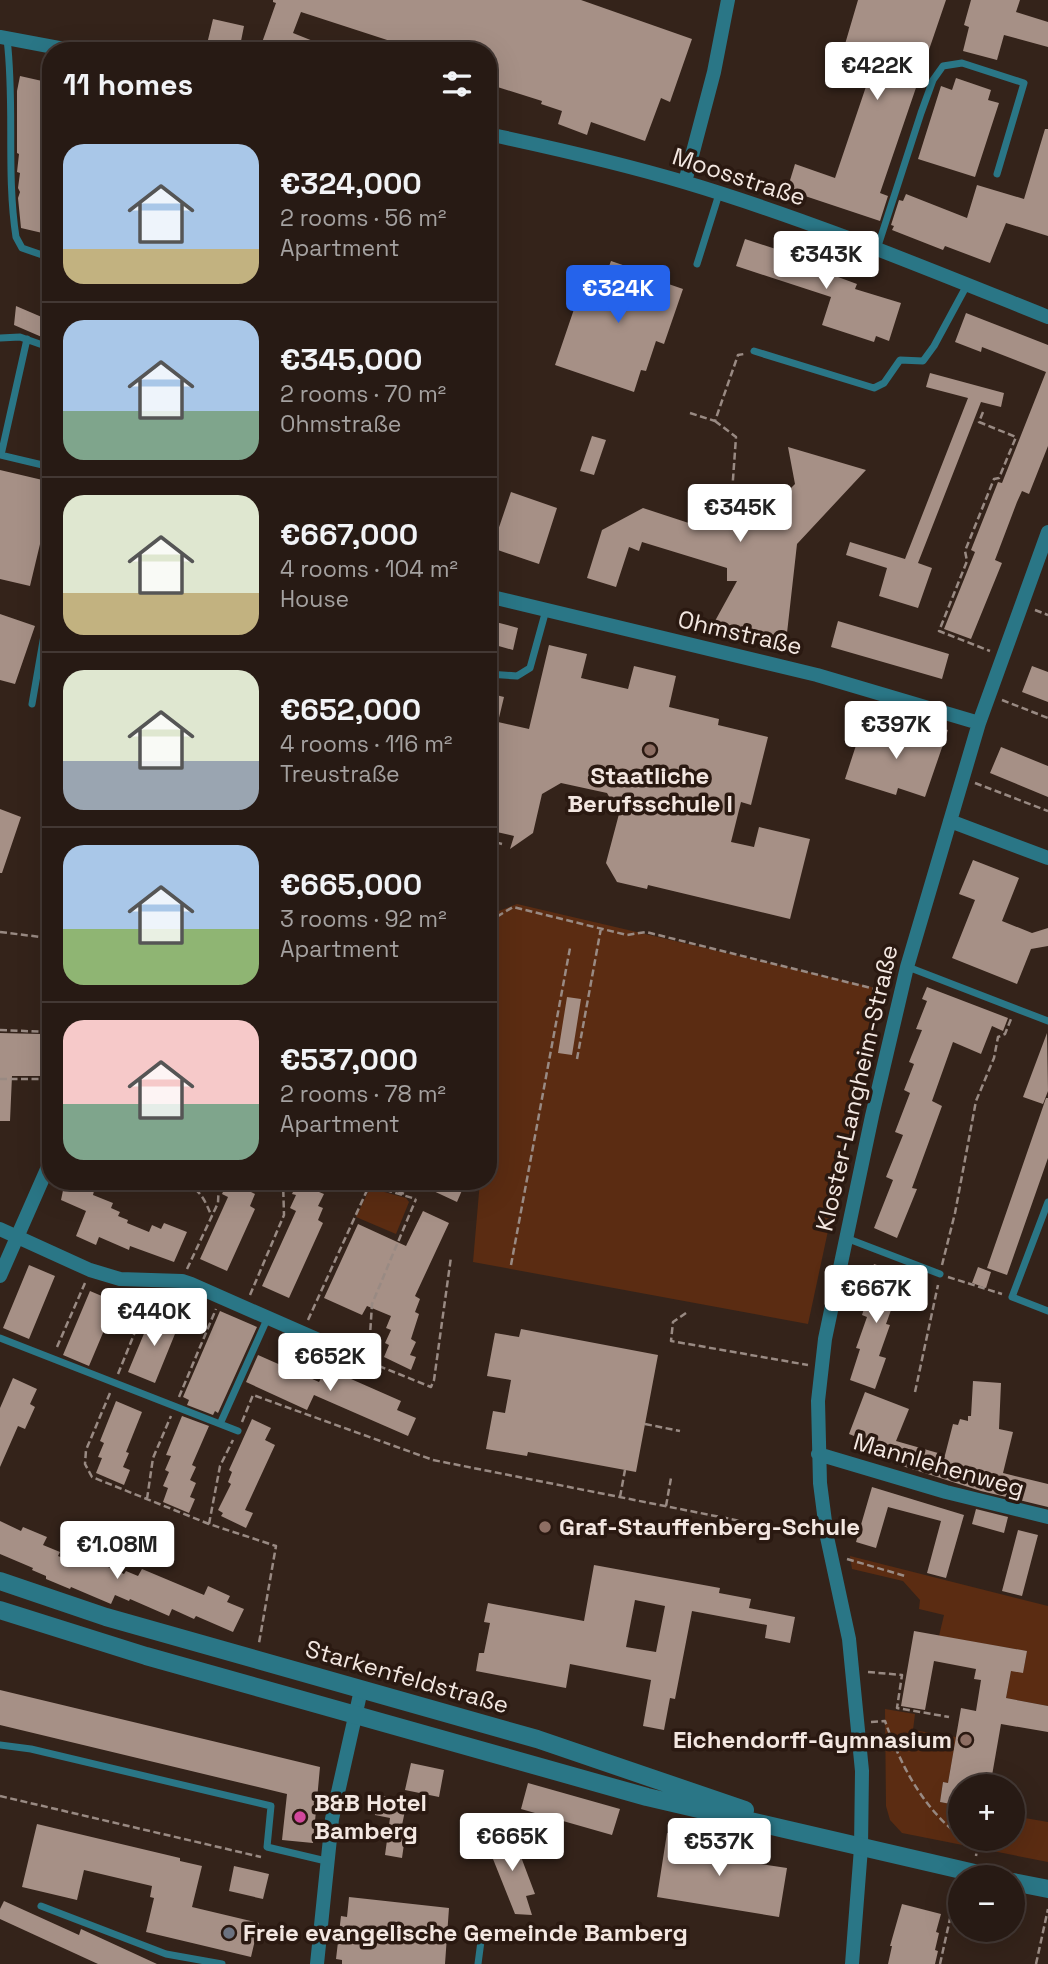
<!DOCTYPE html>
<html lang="en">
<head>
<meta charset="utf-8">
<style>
  :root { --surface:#271a14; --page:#2f231d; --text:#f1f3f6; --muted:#a4a1a0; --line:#433834; --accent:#2563eb }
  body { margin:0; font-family:"Space Grotesk",sans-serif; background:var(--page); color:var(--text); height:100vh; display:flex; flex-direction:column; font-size:26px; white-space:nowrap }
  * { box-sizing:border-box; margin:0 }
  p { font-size:23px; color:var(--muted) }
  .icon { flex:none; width:38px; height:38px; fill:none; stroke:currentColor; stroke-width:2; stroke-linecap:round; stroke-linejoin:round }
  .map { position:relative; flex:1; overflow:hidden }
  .sheet { position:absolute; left:42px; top:42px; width:455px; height:1148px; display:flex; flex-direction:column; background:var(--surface); border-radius:28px; box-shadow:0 7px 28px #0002,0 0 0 2px var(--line) }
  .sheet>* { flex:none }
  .tools { position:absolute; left:948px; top:1774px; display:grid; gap:14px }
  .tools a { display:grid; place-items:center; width:77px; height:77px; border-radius:50%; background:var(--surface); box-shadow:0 7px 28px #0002,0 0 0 2px var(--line); font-size:35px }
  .price { position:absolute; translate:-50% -60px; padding:0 16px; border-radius:7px; background:#fff; color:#222; font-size:23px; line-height:46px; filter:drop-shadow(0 2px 4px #0008) }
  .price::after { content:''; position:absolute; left:50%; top:42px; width:21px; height:16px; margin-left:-10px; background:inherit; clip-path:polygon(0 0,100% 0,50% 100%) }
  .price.selected { background:var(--accent); color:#fff }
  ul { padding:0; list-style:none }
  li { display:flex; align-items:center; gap:21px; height:175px; padding:0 21px }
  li+li { border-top:2px solid var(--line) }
  li span { display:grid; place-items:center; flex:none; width:196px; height:140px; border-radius:21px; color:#555 }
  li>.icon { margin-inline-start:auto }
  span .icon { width:84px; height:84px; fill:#fffc; stroke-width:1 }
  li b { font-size:30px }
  h2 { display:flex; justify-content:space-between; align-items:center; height:84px; padding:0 21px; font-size:30px }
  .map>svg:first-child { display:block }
  .green { fill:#5b2c12 }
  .building { fill:#a69086; fill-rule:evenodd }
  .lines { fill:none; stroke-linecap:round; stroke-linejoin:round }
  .path { stroke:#998a83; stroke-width:2.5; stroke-dasharray:7 3.5; stroke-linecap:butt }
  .service { stroke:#2a7686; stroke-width:7 }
  .minor { stroke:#2a7686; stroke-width:14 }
  .tertiary { stroke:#2a7686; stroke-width:18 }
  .education-dot { fill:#8d6e63; stroke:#2a1911; stroke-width:2.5 }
  .hotel-dot { fill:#d1479c; stroke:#2a1911; stroke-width:2.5 }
  .worship-dot { fill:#6b7280; stroke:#2a1911; stroke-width:2.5 }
  .labels { text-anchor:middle; stroke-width:7; stroke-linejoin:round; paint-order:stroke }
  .street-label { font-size:24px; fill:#f3e7e1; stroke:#2a1911 }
  .poi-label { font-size:24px; font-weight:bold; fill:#f3e7e1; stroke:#2a1911; text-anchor:start }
</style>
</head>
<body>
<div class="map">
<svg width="1048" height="1964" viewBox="0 0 1048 1964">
  <rect width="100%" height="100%" fill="#34231a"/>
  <path class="green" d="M517,904l363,85 -72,335 -335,-62 7,-81h8v-266z
    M370,1188l36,10 3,4 -13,32 -40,-17z
    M850,1556l198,50v100l-42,-8 5,-27 12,1 4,-21 -88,-15 5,-21 -25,-6 1,-9 -17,-19 -51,-12z
    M885,1709l30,5 -2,16 43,7 -8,46 -5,-1 -3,20 21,4v33h52v-23l35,6v40l-146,-29 -12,-13 -4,-14z"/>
  <path class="building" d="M273,0h308l111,39 -22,63 -9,-4 -16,43 -54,-19 -4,13 -29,-11 4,-13 -21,-7 1,-3 -54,-17v-33h-67l-120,-39 -8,21 45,18h-79l17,-48 -3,-1z
    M858,0h88l-66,193 8,3 -8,25 -93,-31 8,-26 40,14 40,-118 -32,-9z
    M971,0h49l-4,12 32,10v25l-44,-12 -7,25 -34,-9 6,-24 -5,-2z
    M213,19l31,7 -5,25 -32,-7z
    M20,76l31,7v152l-30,-7 -3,-30 2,-6 -2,-4 2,-15 -3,-1 2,-18 -2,-1v-62z
    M956,78l35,12 -3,10 11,3 -24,74 -57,-18 23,-73 11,4z
    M1045,129h3v107l-42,-13 -16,40 -45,-17 -2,4 -51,-20 2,-4 -3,-1 8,-25 4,1 3,-7 61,24 10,-33 47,14z
    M745,239l95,31 -2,7 19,7 -2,5 46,14 -12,38 -13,-5 -2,6 -52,-17 9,-28 -95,-31z
    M611,261l44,15 -1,3 29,10 -19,55 -8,-3 -10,30 -5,-1 -7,22 -79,-27 32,-94 18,6z
    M16,306l35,15v20l-37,-16z
    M966,313l82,32v101l-19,48 -7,-3 -5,11 -22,58 7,3 -31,76 -27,-10 31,-77 -4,-2 27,-68 4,1 44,-111 -64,-25 -1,5 -26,-10z
    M930,373l74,20 -3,14 -20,-5 -63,161 14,5 -14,40 -39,-12 8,-28 -41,-13 4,-13 55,17 63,-161 -42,-11z
    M592,436l14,4 -12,35 -14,-4z
    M788,447l78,23 -69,74 -11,98 -71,-21 22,-40h-10v-13l-85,-26 -3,9 -10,-4 -13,40 -29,-9 15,-48 41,-22 64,21 14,-18 22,17 14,-6 38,-38z
    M0,470l51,12v16l-21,88 -30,-7z
    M511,492l46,16 -18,56 -47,-16z
    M0,614l35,12 -20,58 -15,-4z
    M488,620l30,8 -5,22 -25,-7z
    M838,621l111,33 -7,25 -111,-32z
    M549,645l38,9 -6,24 47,11 6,-23 42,10 -7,31 50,12 -1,6 50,12 -17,68 -10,-3 -10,40 23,5 5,-20 51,12 -20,80 -142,-34 -1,4 -30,-7 -11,-19 13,-49 -12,-21 -46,-10 -19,11 -9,39 -23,16 4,-13 -26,-6 6,-27 -6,-1v-109l16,4 -6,25 31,7z
    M1032,666l16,6v30l-26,-10z
    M925,723l23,7 -23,67 -27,-9 -2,7 -51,-16 17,-52 56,18z
    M1001,747l47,19v31l-58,-24z
    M0,809l21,8 -19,56h-2z
    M973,860l46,18 -17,43 30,12 16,-5v18l-17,3 -14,35 -65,-26 23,-58 -16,-6z
    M927,987l81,31 -5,13 -11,-5 -11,28 -28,-12 -21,59 10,5 -30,82 5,1 -20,49 -23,-10 19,-48 -7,-3 17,-42 -8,-3 15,-39 -6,-3 10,-26 -5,-2 13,-32 -6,-1 11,-28 -5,-2z
    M567,997l14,2 -9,56 -14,-2z
    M0,1033l41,1 1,42h-30l-2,45h-10z
    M1047,1033l1,58 -5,13 -20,-7z
    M1046,1098h2v60l-41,117 -20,-7z
    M65,1181h21l-3,6 11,4 -1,4 20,8 -2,5 9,4 -2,4 10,4 -1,3 22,9 3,-7 9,4 3,-6 23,9 -13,30 -44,-16 -1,4 -30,-13 -3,8 -20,-9 10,-25 -25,-11z
    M228,1181h28l-5,11 4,2 -5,12 5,3 -28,62 -27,-12 28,-62 -6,-3z
    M298,1181h26l-5,11 5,2 -6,12 5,2 -5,12 5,3 -34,75 -27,-12 34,-75 -6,-3 6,-13 -4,-1z
    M412,1181h54l-9,21z
    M423,1211l26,12 -34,73 5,3 -5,13 4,2 -8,25 5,3 -6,13 6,2 -5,13 -27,-13 5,-12 -4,-2 6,-13 -5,-2 5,-12 -24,-10 -5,9 -38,-17 34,-74 48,22z
    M874,1264l30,10 -18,50 4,1 -11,31 7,2 -11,31 -25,-9 10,-31 -4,-1 11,-31 -5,-2 10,-30 -5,-1z
    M29,1265l26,11 -26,63 -26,-11z
    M978,1267l13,5 -5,16 -14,-5z
    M90,1291l26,11 -27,64 -26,-11z
    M220,1311l37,16 -39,86 -3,-2 -2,4 -26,-10 2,-5 -6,-3z
    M153,1312l26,12 -24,59 -27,-11z
    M521,1329l137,26 -22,117 -108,-20 -1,4 -41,-7 7,-38 12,2 6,-33 -24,-4 8,-43 24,4z
    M258,1355l61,27 7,-14 75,33 -4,9 19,8 -8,18 -94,-41 -7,15 -61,-28z
    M13,1378l24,11 -7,15 5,3 -10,22 -7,-3 -18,41v-59z
    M973,1381l28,2 -2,46 14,3 -10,41 45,11v23l-67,-16 -88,-28 4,-10 -48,-19 16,-42 44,17 -13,32 49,14 8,-31 5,1 2,-6 8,2v-5h3z
    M116,1401l26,11 -16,40 3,1 -6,14 7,3 -6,15 -28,-12 6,-15 -4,-1 6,-14 -4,-2z
    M182,1416l27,10 -17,39 4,2 -6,13 6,3 -6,14 5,2 -6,14 -26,-11 5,-14 -5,-2 6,-14 -4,-2 6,-14 -5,-1z
    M252,1419l19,9 -6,12 10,5 -30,65 8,3 -7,15 -25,-12 2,-3 -5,-3 13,-26 -3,-2 4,-10 -3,-2z
    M872,1487l92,28 -18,63 -19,-5 14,-52 -53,-14 -12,41 -20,-6z
    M976,1509l32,8 -4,16 -32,-9z
    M0,1521l21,10 2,-4 24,10 -4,8 17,7 -2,4 23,9 4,-8 39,17 2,-3 12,5 4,-7 62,26 4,-9 22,10 -3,6 17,7 -11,23 -37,-16 -2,3 -22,-10 -3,7 -39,-17 -1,2 -14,-6 -4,9 -40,-17 -1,2 -24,-10v-3l-14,-6 1,-2 -33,-14z
    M1018,1530l20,5 -16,61 -20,-5z
    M594,1565l126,23 -1,5 32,6 -2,9 46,9 -5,26 -25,-5 2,-13 -75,-14 -17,88 -5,-1 -6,32 -21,-4 8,-46 -81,-16 -4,24 -90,-17 3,-18h5l6,-30 -6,-1 4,-19 96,18zM635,1600l30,6 -9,46 -30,-5z
    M914,1631l113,20 -4,22 -12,-2 -5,27 42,8v26l-47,-8 -11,63h-29v19l-21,-4 3,-20 5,1 13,-75 15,3 5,-31 -7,-1 2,-10 -42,-8 -9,49 -24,-4z
    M0,1690l320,77 -7,76 -31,-3 5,-46 -287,-69z
    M411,1763l33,7 -5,27 -34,-7z
    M528,1783l92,26 -8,26 -91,-26z
    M379,1795l28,6 -6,29h5l-4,28 -17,-3 5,-37 -15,-3z
    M37,1824l143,34v3l22,5 -10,41 67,16 -8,34 -105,-25 8,-34 -4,-1 2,-11 -68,-16 -7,30 -55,-13z
    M512,1833l23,61 -9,2 6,19 -17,-1 -28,-70z
    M667,1833l47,8 -2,11 49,8v4l26,4 -8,49 -122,-20z
    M234,1866l35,8 -6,25 -34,-8z
    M349,1897l100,11 -4,56h-103v-4l-6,-1 5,-43 6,1z
    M4,1901l75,34 2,-6 76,35h-59l-98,-45v-10z
    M902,1904l39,10 -5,18 3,1 -4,17 3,1 -3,13h-47l4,-18h-2z"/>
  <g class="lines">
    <path class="path" d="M983,412l-4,10 37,15 -17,41 -5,1 -29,72 2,10 -28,70 51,20
      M690,413l25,8 23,-66 6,-1
      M715,421l21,16 -4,56 13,34
      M1035,610l13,5
      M1002,700l46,18
      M975,783l73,28
      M488,840l14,4
      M488,922l25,-15 114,28 19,-3 241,60
      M0,932l49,6
      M51,938l-3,13 3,90
      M0,1030l49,2
      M577,1059l24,-131
      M0,1079h51
      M355,1181l61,18
      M379,1181l27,14
      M176,1187l12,-3c14,8 18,19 24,33
      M511,1265l59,-317
      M942,1265l13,-52 21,-112 18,-43 4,-21 7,-3 6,-15
      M187,1269l31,-66 1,-22
      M948,1277l54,17
      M250,1295l34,-80 -1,-34
      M686,1313l-13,9 -2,19 137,24
      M308,1320l61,-134
      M57,1347l28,-64
      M369,1351l3,-47 44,-105
      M369,1362l62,25 3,-7 17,-123
      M118,1374l32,-79
      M915,1392l23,-107
      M110,1393l-24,57 -1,14 7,13 117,47 67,22 -17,97
      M179,1397l37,-88
      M242,1422l11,-27 180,65 378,75
      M645,1424l35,7
      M620,1497l5,-27
      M147,1499l6,-41 18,-42
      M666,1506l5,-28
      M209,1524l11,-58 13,-26
      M847,1559l58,17
      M868,1672l34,3 -5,33 52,9
      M871,1722l14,-1c16,45 38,87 76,116
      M0,1796l261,61
      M964,1839l13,10 -1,7
      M940,1964l17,-77
      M1036,1964l12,-55"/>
    <path class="service" d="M7,39c8,65 -1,133 9,198l6,11 29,10
      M877,249l44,-136 12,-33 10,-14 19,-3 62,20 -27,91
      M697,264l22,-70
      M0,338l20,-1 31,11
      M754,351l120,37 10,-5 16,-23 23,1 11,-15 33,-61
      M0,455l51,12
      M1,455l26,-116
      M488,674l29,2 13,-8 16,-58
      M32,704l19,-109
      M908,967l140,54
      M1048,1202l-36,95 36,14
      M846,1238l94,36
      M0,1338l238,93
      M220,1424l48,-107
      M0,1745l31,4 240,57 -4,41 59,14
      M41,1906l125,48 56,10
      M478,1964l3,-23 7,-5 87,-1"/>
    <path class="minor" d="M0,37l75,14
      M488,134c66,14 132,29 196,48 124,37 244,87 364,135
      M685,182l29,-110 14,-72
      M488,596l329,79 162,48
      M950,821l98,37
      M0,1229l90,41 30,9 62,2 9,3 164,72
      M0,1276l51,-116
      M818,1454l128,38 102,25
      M317,1964l15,-145 29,-129
      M852,1964l9,-116 1,-77 -13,-132 -22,-102 -7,-54 -2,-82 7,-62 47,-223 35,-149 72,-244 69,-191"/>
    <path class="tertiary" d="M0,1581l106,36 431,122 208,71
      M0,1610l146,46 501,141 349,81
      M1013,1882l35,7"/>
  </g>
  <g class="education-dot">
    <circle cx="650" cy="750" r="7"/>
    <circle cx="545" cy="1527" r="7"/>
    <circle cx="966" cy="1740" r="7"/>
  </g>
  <circle class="hotel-dot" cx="300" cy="1817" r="7"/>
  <circle class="worship-dot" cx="229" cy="1933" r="7"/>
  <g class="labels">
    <g class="street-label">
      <text transform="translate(739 177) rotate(18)" y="8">Moosstraße</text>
      <text transform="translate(740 633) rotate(13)" y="8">Ohmstraße</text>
      <text transform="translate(857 1088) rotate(-77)" y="8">Kloster-Langheim-Straße</text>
      <text transform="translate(939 1465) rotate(16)" y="8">Mannlehenweg</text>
      <text transform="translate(407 1677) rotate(16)" y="8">Starkenfeldstraße</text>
    </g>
    <g class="poi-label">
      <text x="650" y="784" text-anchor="middle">Staatliche<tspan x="650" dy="28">Berufsschule I</tspan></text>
      <text x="559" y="1535">Graf-Stauffenberg-Schule</text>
      <text x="952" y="1748" text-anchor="end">Eichendorff-Gymnasium</text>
      <text x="314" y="1811">B&amp;B Hotel<tspan x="314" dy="28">Bamberg</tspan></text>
      <text x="243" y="1941">Freie evangelische Gemeinde Bamberg</text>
    </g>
  </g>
</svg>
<div class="tools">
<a>+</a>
<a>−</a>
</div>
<b class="price" style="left:877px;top:102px">€422K</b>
<b class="price" style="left:826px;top:291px">€343K</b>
<b class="price selected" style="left:618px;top:325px">€324K</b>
<b class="price" style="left:740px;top:544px">€345K</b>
<b class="price" style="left:896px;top:761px">€397K</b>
<b class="price" style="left:876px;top:1325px">€667K</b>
<b class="price" style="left:154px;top:1348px">€440K</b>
<b class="price" style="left:330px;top:1393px">€652K</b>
<b class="price" style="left:117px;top:1581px">€1.08M</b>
<b class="price" style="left:512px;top:1873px">€665K</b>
<b class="price" style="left:719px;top:1878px">€537K</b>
<section class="sheet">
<h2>11 homes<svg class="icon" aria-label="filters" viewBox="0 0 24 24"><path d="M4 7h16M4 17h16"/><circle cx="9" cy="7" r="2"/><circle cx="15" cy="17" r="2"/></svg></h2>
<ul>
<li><span style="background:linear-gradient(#a9c7e8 75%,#c2b280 0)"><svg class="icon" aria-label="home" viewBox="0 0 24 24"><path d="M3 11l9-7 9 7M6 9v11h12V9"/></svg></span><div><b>€324,000</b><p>2 rooms · 56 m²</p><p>Apartment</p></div></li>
<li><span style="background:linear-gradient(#a9c7e8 65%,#7fa58c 0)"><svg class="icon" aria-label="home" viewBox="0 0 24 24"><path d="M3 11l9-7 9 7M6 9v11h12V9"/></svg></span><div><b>€345,000</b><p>2 rooms · 70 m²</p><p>Ohmstraße</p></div></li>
<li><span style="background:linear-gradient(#dfe7d0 70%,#c2b280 0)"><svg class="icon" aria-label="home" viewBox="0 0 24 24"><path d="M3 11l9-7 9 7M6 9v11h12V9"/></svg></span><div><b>€667,000</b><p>4 rooms · 104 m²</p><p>House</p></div></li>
<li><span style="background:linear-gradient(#dfe7d0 65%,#9aa5b1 0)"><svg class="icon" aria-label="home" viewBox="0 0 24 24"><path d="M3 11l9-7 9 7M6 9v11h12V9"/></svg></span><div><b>€652,000</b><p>4 rooms · 116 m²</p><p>Treustraße</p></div></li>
<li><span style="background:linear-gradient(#a9c7e8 60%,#8fb573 0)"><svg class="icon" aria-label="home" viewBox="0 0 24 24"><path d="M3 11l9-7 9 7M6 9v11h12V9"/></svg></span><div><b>€665,000</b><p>3 rooms · 92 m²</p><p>Apartment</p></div></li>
<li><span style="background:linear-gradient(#f6c9c9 60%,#7fa58c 0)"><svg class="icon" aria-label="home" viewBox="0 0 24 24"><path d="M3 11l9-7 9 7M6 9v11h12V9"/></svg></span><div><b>€537,000</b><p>2 rooms · 78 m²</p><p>Apartment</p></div></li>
</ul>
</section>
</div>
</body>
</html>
